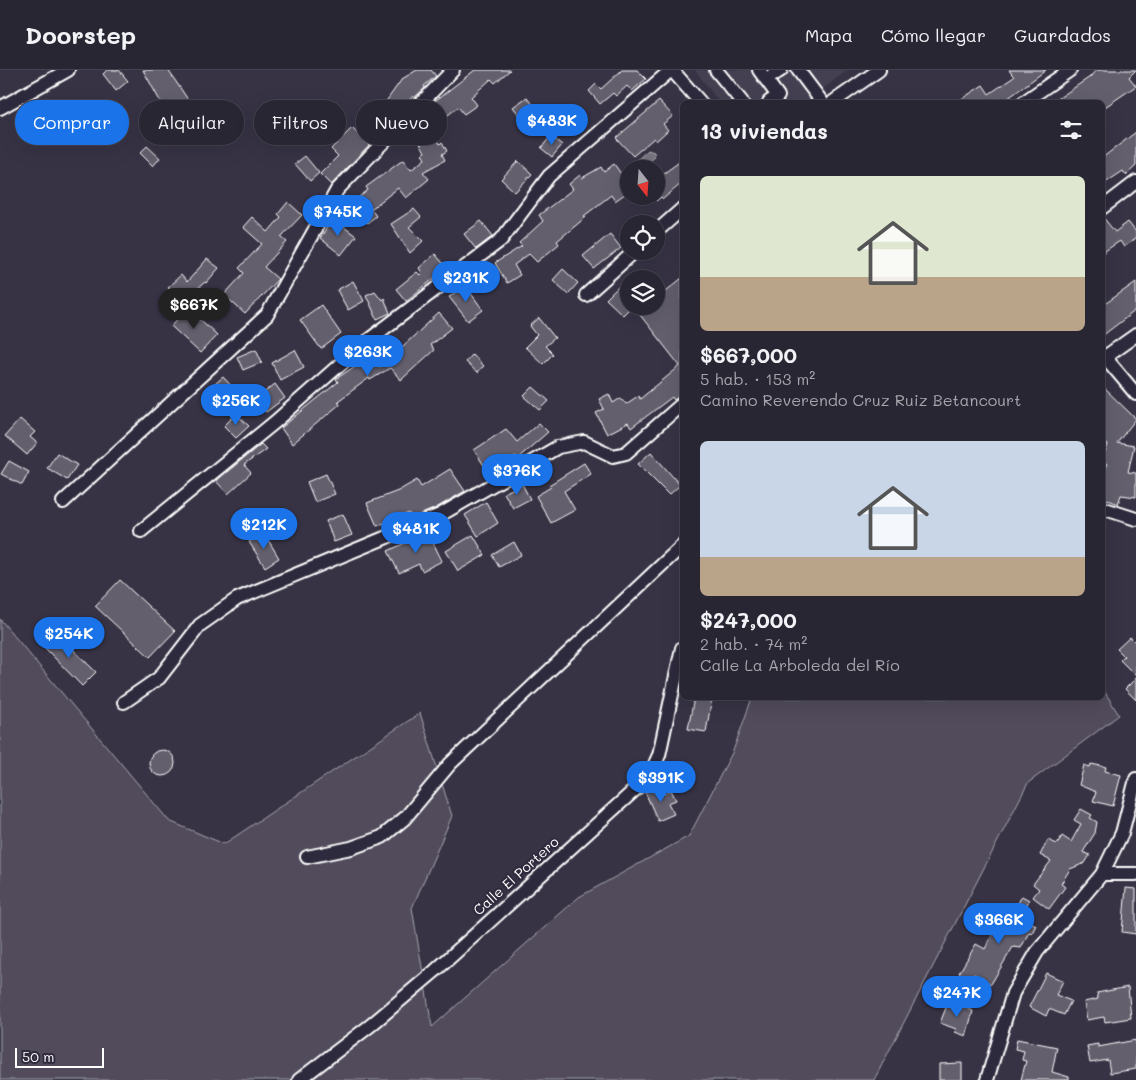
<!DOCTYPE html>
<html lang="es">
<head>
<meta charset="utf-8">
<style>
  :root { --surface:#292634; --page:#353240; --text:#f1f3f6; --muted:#a5a5ac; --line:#45434f; --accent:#1a73e8 }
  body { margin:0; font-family:Mali,sans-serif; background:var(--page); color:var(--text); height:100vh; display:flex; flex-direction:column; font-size:19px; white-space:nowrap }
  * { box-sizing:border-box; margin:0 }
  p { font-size:16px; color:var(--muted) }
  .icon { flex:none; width:28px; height:28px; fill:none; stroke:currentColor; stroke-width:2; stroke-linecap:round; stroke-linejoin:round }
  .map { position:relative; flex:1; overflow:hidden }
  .drawer { position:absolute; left:680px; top:30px; width:425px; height:600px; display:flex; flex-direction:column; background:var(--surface); border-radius:8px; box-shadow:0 5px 20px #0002,0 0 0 1px var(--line) }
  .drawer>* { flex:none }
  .banner { position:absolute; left:15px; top:30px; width:475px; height:45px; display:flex; gap:10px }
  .needle { width:32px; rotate:163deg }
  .buttons { position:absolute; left:620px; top:90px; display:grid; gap:10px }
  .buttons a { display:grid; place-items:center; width:45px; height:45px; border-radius:50%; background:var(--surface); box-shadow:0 5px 20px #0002,0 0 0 1px var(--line); font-size:25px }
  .scale { position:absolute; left:15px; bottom:12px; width:89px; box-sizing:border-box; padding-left:5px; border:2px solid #fff; border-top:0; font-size:14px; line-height:18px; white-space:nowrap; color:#fff; -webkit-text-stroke:4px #2f2a3d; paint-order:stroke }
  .price { position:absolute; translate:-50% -42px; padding:0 11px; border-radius:18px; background:var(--accent); color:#fff; font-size:16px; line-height:32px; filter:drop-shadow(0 1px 2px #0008) }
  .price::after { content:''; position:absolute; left:50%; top:30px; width:15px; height:11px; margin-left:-8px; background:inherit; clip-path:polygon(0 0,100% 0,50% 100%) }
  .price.selected { background:#222; color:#fff }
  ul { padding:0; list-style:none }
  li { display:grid; align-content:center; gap:10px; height:265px; padding:0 20px }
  li span { display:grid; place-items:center; height:155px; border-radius:8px; color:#555 }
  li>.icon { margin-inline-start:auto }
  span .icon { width:90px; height:90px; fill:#fffc; stroke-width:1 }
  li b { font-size:21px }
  h2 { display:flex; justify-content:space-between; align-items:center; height:60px; padding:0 20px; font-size:21px }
  .pill { padding:0 18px; border-radius:22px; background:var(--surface); box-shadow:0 5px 20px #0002,0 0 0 1px var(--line); font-size:18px; line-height:45px }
  .pill.selected { background:var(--accent); color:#fff }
  header { display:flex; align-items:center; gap:30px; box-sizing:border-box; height:70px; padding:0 25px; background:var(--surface); border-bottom:1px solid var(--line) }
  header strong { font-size:24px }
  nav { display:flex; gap:28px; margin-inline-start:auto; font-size:18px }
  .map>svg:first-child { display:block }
  .built { fill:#444051 }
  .green { fill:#514c5c; stroke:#a8a6ae }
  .water { fill:#76737f; stroke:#adabb2 }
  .building { fill:#635f6d; stroke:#fff }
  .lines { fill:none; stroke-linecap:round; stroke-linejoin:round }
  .minor-casing { stroke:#fff; stroke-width:16 }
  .minor { stroke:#2f2a3d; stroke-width:12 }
  .labels { text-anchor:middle; stroke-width:4; stroke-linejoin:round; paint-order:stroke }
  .street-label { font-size:14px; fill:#fff; stroke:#2f2a3d }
</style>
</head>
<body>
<header>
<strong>Doorstep</strong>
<nav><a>Mapa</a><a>Cómo llegar</a><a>Guardados</a></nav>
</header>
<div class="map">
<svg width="1136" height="1010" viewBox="0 0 1136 1010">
  <rect width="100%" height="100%" fill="#373345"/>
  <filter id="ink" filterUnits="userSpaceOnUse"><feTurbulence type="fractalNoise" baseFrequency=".02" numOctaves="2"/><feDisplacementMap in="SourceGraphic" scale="10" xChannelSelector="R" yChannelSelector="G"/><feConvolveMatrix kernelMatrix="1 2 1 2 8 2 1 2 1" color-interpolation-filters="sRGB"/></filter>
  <g filter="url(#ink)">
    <path class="built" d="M695,0h153l-43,32h-86z"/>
    <path class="green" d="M0,549l169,202 55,23 196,-131 32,103 -40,92 20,119 147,-130 110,-61 44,-85 19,-53h350l1,-9 16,26 -91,68 -154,297h-874z"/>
    <path class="water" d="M648,80l6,2 1,5 -12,9 -5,-7z"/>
    <path class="building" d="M107,0h12l9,11 -12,10 -13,-17z
      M143,0h25l25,37 -8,6 3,3 -5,3 2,2 -10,7z
      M417,0h14l5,6 -12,10 1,2 -11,10 -1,-2 -26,31 -12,-10 27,-38z
      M475,0h35l-15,13 -4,-4 -20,18 6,8 -13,9 -6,-7 -15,12 -12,-15z
      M622,0h15l9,9 -14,12 -5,-5 -11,10 -3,-3 -13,11 -11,-13 7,-7 5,5z
      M1009,0h37l-43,32h-46l26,-17 6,9 25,-17z
      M1096,0h40l-7,7 7,9 -34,23v-7h-49l37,-25z
      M527,27l7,9 -13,11 -8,-10z
      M659,31l14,15 -10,8 5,6 -12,11 -2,-3 -21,18 -17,-18z
      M430,57l10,17 2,-2 5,9 -5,3 3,6 -22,12 6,7 -23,19 -8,-10 -27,21 5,7 -9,7 -15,-20 16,-13 -2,-3 37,-27 8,10 14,-11 -3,-5 3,-2 -9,-17z
      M352,58l17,17 -38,40 -11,-11 18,-18 -7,-7z
      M1136,62v34l-10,9 -3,-4 -21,14v-27z
      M551,66l11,9 -10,12 -11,-9z
      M147,76l13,12 -7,8 -13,-13z
      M305,86l14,17 -9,8 -15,-17z
      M682,90v23l-19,16 -2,-2 -5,4v-22z
      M518,91l14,13 -17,18 -14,-13z
      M614,94l15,21v6l-14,10 -4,-6 -27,21 2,1 -29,24 2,3 -22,18 -8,-8 -15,11 6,10 -13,8 -12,-20 27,-17 -3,-3 24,-22 -4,-6 34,-26 -4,-5 11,-9 2,3 19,-11 3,5z
      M288,132l14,13 -21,22 6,5 -23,25 14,12 -33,35 -21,-19 20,-22 -5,-5 23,-24 -19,-17 9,-10 16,15 13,-15 -3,-3z
      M414,139l7,8 -12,10 14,14 -13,12 -19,-29z
      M1102,146l13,16 13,-10 8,10v6l-12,9 -4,-6 -18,12z
      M333,149l23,17 -15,19 -21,-17z
      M481,151l12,15 -17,13 -12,-15z
      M610,164l11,14 -27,21 -11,-13z
      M435,184l12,14 -41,33 -10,-12 21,-17 3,3 2,-2 -3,-5z
      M207,189l12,9 -13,15 -1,-1 -23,20 -14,-15 13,-12 6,7z
      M563,199l15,14 -10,11 -15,-14z
      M629,206v33l-6,6 -17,-16z
      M682,208v116l-8,6 -2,-3 -41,31 -3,-5 -21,11 -11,-21 8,-4 -5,-10 10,-5 4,9 8,-5 5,6 12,-8 2,3 40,-33 -47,-60h23v-7z
      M353,211l11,20 -16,9 -11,-20z
      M1136,212v28l-34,26v-30z
      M465,215l18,25 -15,11 -19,-24z
      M375,221l7,9 2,-2 6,15 -13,6 -11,-24z
      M321,235l20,29 -20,15 -21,-29z
      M188,238l29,27 -17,18 -29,-27z
      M439,243l13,15 -22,17 4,5 -33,30 -11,-12 -20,12 -1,-2 -31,23 2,3 -48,40 -11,-16 57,-46 -2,-3 25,-17 11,-7 8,12z
      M539,248l16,20 -10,8 8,8 -10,10 -18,-17 12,-12 -7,-9z
      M256,279l6,13 -19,8 -6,-13z
      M295,280l9,17 -24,13 -8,-17z
      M472,284l11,12 -6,7 -12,-11z
      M223,307l15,16 -16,15 -15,-17z
      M275,314l10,14 -19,14 -10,-13z
      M1102,316l34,33 -19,24 17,3 -6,26 8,1v24l-15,-2 -3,9 -16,-7v-24l5,-9 -5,-3 6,-16 -6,-5z
      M533,317l16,14 -9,9 -16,-14z
      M236,344l13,12 -13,12 -12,-12z
      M20,349l15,13 -5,5 7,6 -10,12 -22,-19z
      M539,353l9,9 -30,26 -2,-2 -27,17 -15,-23 32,-21 11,13z
      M261,374l5,5 -22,16 7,8 -23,21 -12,-13z
      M651,382l29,33 -11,10 -31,-31z
      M57,383l20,12 -10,15 -20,-12z
      M9,391l20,11 -7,13 -21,-11z
      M584,393l7,11 -27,17 11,19 -24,13 -15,-27 15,-9 -2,-2z
      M450,399l15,22 -29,17 -24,10 -3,-5 -32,13 -10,-23 31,-12 19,-11 4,7z
      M326,404l9,20 -20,8 -8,-20z
      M522,414l8,15 -17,9 -9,-15z
      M486,432l12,21 -20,13 -13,-21z
      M343,444l9,21 -18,7 -8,-21z
      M428,462l14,29 -20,10 -3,-7 -20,9 -11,-22z
      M264,463l15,25 -14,9 -16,-25z
      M473,465l12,20 -27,16 -12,-20z
      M514,472l7,13 -22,12 -7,-12z
      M120,510l55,51 -25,26 -55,-51z
      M56,563l40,39 -14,14 -39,-40z
      M1130,567l6,6v33l-16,-16 4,-4 -7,-7z
      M1136,608v22l-11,-11z
      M694,628h18l-6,34 -18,-3z
      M149 693a13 13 0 1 1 26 0a13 13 0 1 1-26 0Z
      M1091,694l15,3 -1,4 16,4 -8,31 -20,-5 3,-9 -17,-7 5,-20 6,2z
      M657,716l4,9 10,-5 5,10 -8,3 6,11 -16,7 -13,-29z
      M1081,739l11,6 -2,3 7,4 -2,11 -12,19 7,3 -5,8 -15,6 -9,15 4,3 -16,22 -16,-12 6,-8 -6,-5 18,-23 -11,-6 8,-15 9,4 5,-8 9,6 10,-18 -7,-4z
      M1126,818l10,1v45l-14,-2z
      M1022,826l7,4 -8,17 15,8 -4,8 -3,-1 -8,16 -8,-1 -22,37 -17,-10 -3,5 -12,-6 17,-29 9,5 20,-39 7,4z
      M1046,903l17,8 -7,14 15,6 -7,14 -15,-6 -3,7 -17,-9z
      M1128,917l3,31 -26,4 -1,-5 -17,3 -3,-18 14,-3 -1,-6z
      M949,930l24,11 -7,25 -11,-4 1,-3 -16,-6z
      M1017,969l40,8 -5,25 17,5v3h-48l5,-19 -4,-1 2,-9 -9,-2z
      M1136,970v29l-26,4 -2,-13 -18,3 -3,-17 11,-2v3z
      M962,993v17h-23v-16z"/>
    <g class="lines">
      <defs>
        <path id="minor" d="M672,0l28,32
          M716,0l26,32
          M759,0l19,26 -9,6
          M798,0l24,32
          M766,10l15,-10
          M833,32l46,-32
          M1024,32l46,-32
          M0,38l68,-38
          M1102,138l34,-26
          M656,162l26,-23
          M586,225l49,-44
          M1105,287l31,37
          M1102,289l34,-24
          M63,432l204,-187 70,-125 116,-120
          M1102,438l34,11
          M141,461l134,-109 87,-77 139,-105 48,-64 122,-106
          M124,632l35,-24 41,-53 37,-26 203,-84 118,-68 26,-5 29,14 13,-3 56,-49
          M307,787l44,-9 31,-11 23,-19 45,-54 232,-218
          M1102,804h34
          M299,1010l72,-55 64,-54 214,-194 10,-22 23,-107
          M987,1010l26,-87 24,-41 65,-78 20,-41 14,-54"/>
      </defs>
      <use href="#minor" class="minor-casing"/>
      <use href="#minor" class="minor"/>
    </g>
  </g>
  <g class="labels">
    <g class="street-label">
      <text transform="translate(516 806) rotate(-42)" y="5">Calle El Portero</text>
    </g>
  </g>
</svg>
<div class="buttons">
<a><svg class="needle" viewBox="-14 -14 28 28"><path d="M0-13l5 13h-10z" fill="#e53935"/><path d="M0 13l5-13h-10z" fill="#a5a5ac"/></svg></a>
<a><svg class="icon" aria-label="locate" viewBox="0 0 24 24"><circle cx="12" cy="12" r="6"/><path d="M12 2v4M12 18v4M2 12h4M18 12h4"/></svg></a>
<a><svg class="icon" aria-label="layers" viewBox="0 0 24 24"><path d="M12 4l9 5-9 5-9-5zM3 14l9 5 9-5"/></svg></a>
</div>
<div class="scale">50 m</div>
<b class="price" style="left:552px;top:76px">$483K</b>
<b class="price" style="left:338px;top:167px">$745K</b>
<b class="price" style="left:466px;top:233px">$231K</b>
<b class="price selected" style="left:194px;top:260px">$667K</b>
<b class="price" style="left:368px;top:307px">$263K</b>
<b class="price" style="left:236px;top:356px">$256K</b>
<b class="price" style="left:517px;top:426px">$376K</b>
<b class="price" style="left:264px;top:480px">$212K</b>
<b class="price" style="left:416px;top:484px">$481K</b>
<b class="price" style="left:69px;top:589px">$254K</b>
<b class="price" style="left:661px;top:733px">$391K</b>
<b class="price" style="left:999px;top:875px">$366K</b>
<b class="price" style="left:957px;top:948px">$247K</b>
<div class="banner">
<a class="pill selected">Comprar</a>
<a class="pill">Alquilar</a>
<a class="pill">Filtros</a>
<a class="pill">Nuevo</a>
</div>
<section class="drawer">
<h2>13 viviendas<svg class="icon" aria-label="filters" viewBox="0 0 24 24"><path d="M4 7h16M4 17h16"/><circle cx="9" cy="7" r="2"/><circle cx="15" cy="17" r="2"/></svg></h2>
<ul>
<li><span style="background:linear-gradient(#dfe7d0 65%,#b9a48a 0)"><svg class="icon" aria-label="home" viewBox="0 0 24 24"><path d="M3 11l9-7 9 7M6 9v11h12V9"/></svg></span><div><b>$667,000</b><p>5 hab. · 153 m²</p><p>Camino Reverendo Cruz Ruiz Betancourt</p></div></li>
<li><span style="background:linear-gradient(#c9d6e8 75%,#b9a48a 0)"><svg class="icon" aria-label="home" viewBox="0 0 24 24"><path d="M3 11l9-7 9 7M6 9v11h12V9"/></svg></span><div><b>$247,000</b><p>2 hab. · 74 m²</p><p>Calle La Arboleda del Río</p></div></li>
</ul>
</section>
</div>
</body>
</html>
